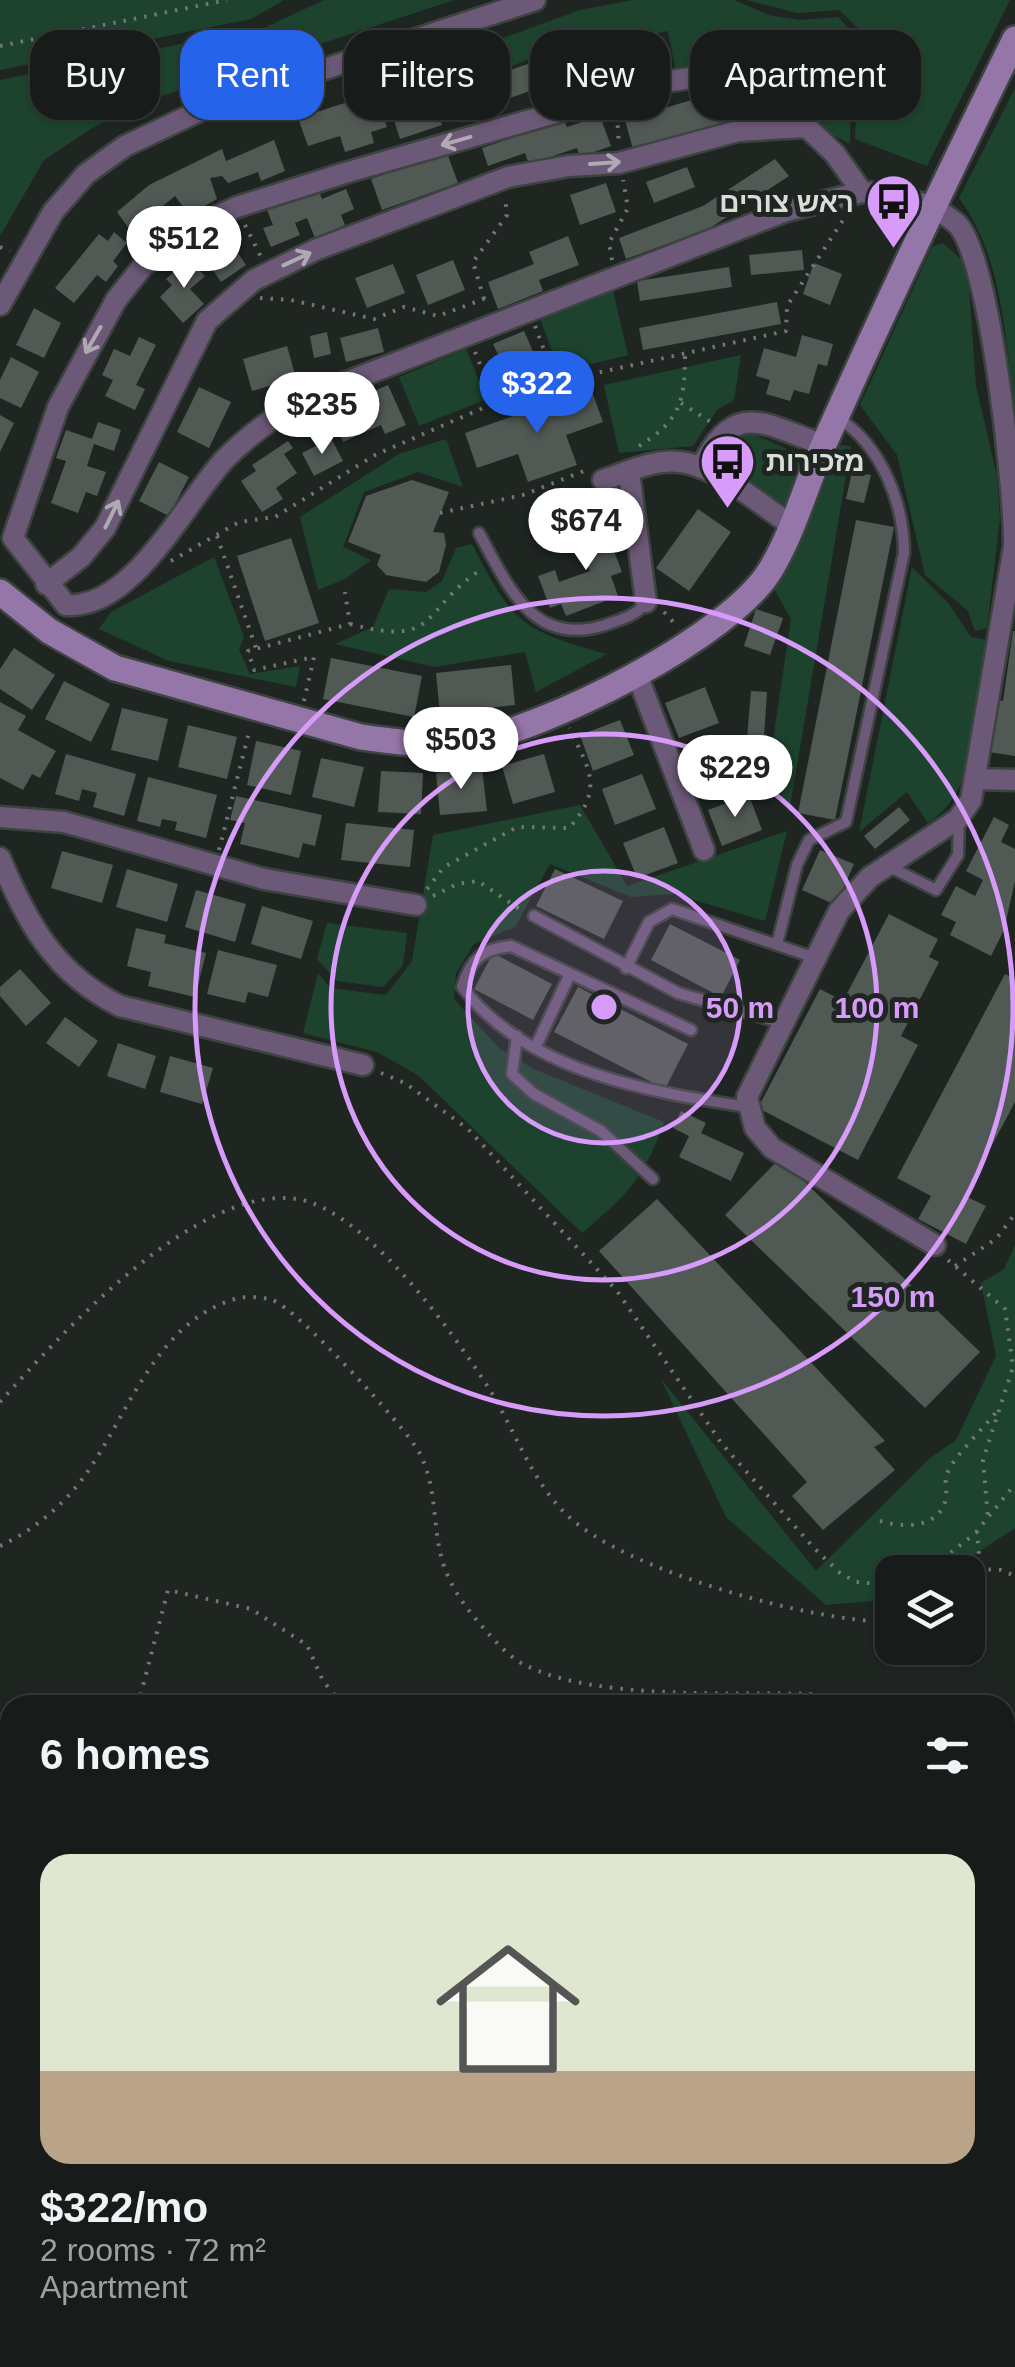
<!DOCTYPE html>
<html lang="en">
<head>
<meta charset="utf-8">
<style>
  :root { --surface:#171c1a; --page:#242927; --text:#f1f3f6; --muted:#9ea1a2; --line:#363a39; --accent:#2563eb }
  body { margin:0; font-family:Helvetica,"Noto Sans Hebrew",sans-serif; background:var(--page); color:var(--text); height:100vh; display:flex; flex-direction:column; font-size:38px; white-space:nowrap }
  * { box-sizing:border-box; margin:0 }
  p { font-size:32px; color:var(--muted) }
  .icon { flex:none; width:55px; height:55px; fill:none; stroke:currentColor; stroke-width:2; stroke-linecap:round; stroke-linejoin:round }
  .map { position:relative; flex:1; overflow:hidden }
  .details { position:absolute; left:0px; top:1695px; width:1015px; height:672px; display:flex; flex-direction:column; background:var(--surface); border-radius:30px 30px 0 0; box-shadow:0 2px 8px #0004,0 0 0 2px var(--line) }
  .details>* { flex:none }
  .top-card { position:absolute; left:30px; top:30px; width:955px; height:90px; display:flex; gap:20px }
  .fabs { position:absolute; left:875px; top:1555px; display:grid; gap:20px }
  .fabs a { display:grid; place-items:center; width:110px; height:110px; border-radius:20px; background:var(--surface); box-shadow:0 2px 8px #0004,0 0 0 2px var(--line); font-size:50px }
  .price { position:absolute; translate:-50% -85px; padding:0 22px; border-radius:35px; background:#fff; color:#222; font-size:32px; line-height:65px; filter:drop-shadow(0 2px 5px #0008) }
  .price::after { content:''; position:absolute; left:50%; top:60px; width:30px; height:22px; margin-left:-15px; background:inherit; clip-path:polygon(0 0,100% 0,50% 100%) }
  .price.current { background:var(--accent); color:#fff }
  ul { padding:0; list-style:none }
  li { display:grid; align-content:center; gap:20px; height:530px; padding:0 40px }
  li span { display:grid; place-items:center; height:310px; border-radius:30px; color:#555 }
  li>.icon { margin-inline-start:auto }
  span .icon { width:180px; height:180px; fill:#fffc; stroke-width:1 }
  li b { font-size:42px }
  h2 { display:flex; justify-content:space-between; align-items:center; height:120px; padding:0 40px; font-size:42px }
  .pill { padding:0 35px; border-radius:30px; background:var(--surface); box-shadow:0 2px 8px #0004,0 0 0 2px var(--line); font-size:35px; line-height:90px }
  .pill.current { background:var(--accent); color:#fff }
  .map>svg:first-child { display:block }
  .green { fill:#1d432e }
  .building { fill:#515954 }
  .lines { fill:none; stroke-linecap:round; stroke-linejoin:round }
  .lane-casing { stroke:#3d4340; stroke-width:15 }
  .street-casing { stroke:#3d4340; stroke-width:25 }
  .secondary-casing { stroke:#3d4340; stroke-width:30 }
  .path { stroke:#737875; stroke-width:4; stroke-dasharray:2.5 8; stroke-linecap:butt }
  .lane { stroke:#6c5978; stroke-width:10 }
  .street { stroke:#6c5978; stroke-width:20 }
  .secondary { stroke:#9576a8; stroke-width:25 }
  .oneway { stroke:#aea9b3 }
  .ring { fill:none; stroke:#d79bf9; stroke-width:5 }
  .labels { text-anchor:middle; stroke-width:10; stroke-linejoin:round; paint-order:stroke }
  .poi-label { font-size:28px; font-weight:bold; fill:#dadedb; stroke:#1f2622; text-anchor:end }
  .centre { fill:#d79bf9; stroke:#1f2622; stroke-width:5 }
  .ring-label { font-size:30px; text-anchor:middle; font-weight:bold; fill:#d79bf9; stroke:#1f2622; stroke-width:10; stroke-linejoin:round; paint-order:stroke }
</style>
</head>
<body>
<div class="map">
<svg width="1015" height="2367" viewBox="0 0 1015 2367">
  <rect width="100%" height="100%" fill="#1f2622"/>
  <path class="green" d="M0,0h284l-33,19 -251,51z
    M324,0h130l-301,99 -61,29 -48,32 -44,76v-156l266,-53z
    M633,0h101l38,16 28,4 38,-3 27,28 -14,43 -1,56 -34,-17 -44,-51 -32,-17 -65,9 -7,-37 -138,28 -90,34 -13,-27 153,-56z
    M746,0h264l-83,166 -72,-27 1,-29 16,-69 -33,-31 -42,3z
    M1015,88v322c-10,-71 -12,-153 -56,-212z
    M943,243l19,17 7,28 7,98 21,90 3,43 -13,109 -12,3 -7,-20 -43,-36 -28,-120 -37,-50 72,-158z
    M612,287l16,68 -68,17 -21,-56z
    M466,349l21,50 -68,27 -20,-49z
    M741,355l-7,45 -17,10 -24,36 -74,7 -15,-68z
    M735,433l20,2 52,23 -21,47 -54,-28 -11,-11 1,-23z
    M446,439l17,48 -45,-15 -54,20 -21,55 28,13 -26,19 -27,11 -18,-73 99,-63z
    M840,445l11,1 -62,367 -20,-46 22,-148 -18,-32 28,-45z
    M472,544c41,80 49,86 135,110l-71,38 -11,-40 -91,15 -99,-23 38,-17 16,-38 37,3 16,-11 14,-33z
    M214,557l30,80 -5,13 11,24 50,-8 -4,21 -127,-26 -70,-32 12,-17z
    M912,567l37,37 22,33 16,3c-9,58 -5,149 -59,183l-21,-31 -48,40z
    M580,805l47,81 160,-55 -22,90 -91,-27 -43,3 -81,-33 -35,63 -41,17 -18,29 -2,26 45,49 37,22 128,52c-20,57 -37,73 -82,111l-163,-157 -42,-24 -74,-19 15,-60 12,15 56,7 26,-34 21,-126z
    M327,923l80,10 -4,32 -20,22 -46,-6 -20,-22z
    M1015,1245v283l-67,44h-56v27l-66,6 -100,-88 -65,-138 155,192 113,-112 27,-19 40,-84 -15,-73 23,-14z"/>
  <path class="building" d="M652,43l10,27 -23,8 -3,-8 -46,15 -8,-24 48,-17 3,6z
    M542,59l2,7 20,-7 9,27 -23,8 -3,-9 -45,16 -9,-25z
    M427,81l6,19 40,-14 7,19 -40,13 2,7 -42,14 -14,-44z
    M718,92l3,11 14,-4 6,18 -108,32 -8,-29z
    M376,93l11,34 -16,5 3,11 -29,9 -5,-16 -32,10 -10,-28z
    M600,116l11,30 -31,11 -3,-9 -48,16 -4,-11 -37,13 -6,-18 82,-28 3,7z
    M274,140l11,31 -24,10 -3,-9 -30,11 -6,-7 -12,2 7,21 -28,16 -14,-19 -12,10 11,14 -21,16 -13,-19 -12,10 -11,-15 32,-27 73,-36 4,12z
    M447,153l11,30 -76,27 -11,-31z
    M775,159l14,17 -79,52 -84,31 -7,-21 84,-32z
    M687,167l8,20 -41,16 -8,-21z
    M606,183l10,29 -36,13 -10,-30z
    M318,189l4,10 24,-10 8,20 -13,6 4,10 -30,13 -8,-20 -12,5 5,12 -29,12 -8,-19 10,-3 -6,-15z
    M114,232l13,11 -14,18 5,5 -12,16 -9,-7 -23,28 -19,-15 44,-54 9,7z
    M226,236l20,29 -25,17 -20,-30z
    M568,236l11,29 -40,15 4,11 -45,18 -10,-27 46,-18 -5,-12z
    M802,250l2,20 -53,5 -2,-20z
    M188,258l17,18 -15,13 14,15 -21,19 -23,-26 12,-12 -6,-6z
    M453,260l12,30 -37,15 -12,-30z
    M814,263l28,11 -12,31 -27,-11z
    M393,264l12,29 -38,15 -12,-30z
    M729,267l3,20 -92,14 -3,-20z
    M777,302l4,22 -138,26 -4,-22z
    M34,308l27,15 -17,35 -28,-13z
    M378,328l6,24 -38,10 -6,-24z
    M524,331l11,25 -30,13 -12,-25z
    M327,332l4,22 -17,4 -4,-22z
    M802,335l31,9 -6,22 -9,-2 -9,30 -15,-4 -4,11 -24,-7 4,-14 -14,-4 8,-28 32,9z
    M139,337l17,8 -20,40 9,4 -10,21 -30,-14 8,-16 -11,-5 12,-26 16,7z
    M287,346l9,32 -44,13 -9,-32z
    M11,357l28,15 -18,36 -21,-10v-18z
    M388,385l18,40 -21,9 -4,-9 -38,17 -14,-32z
    M199,387l32,15 -22,46 -32,-16z
    M591,389l12,33 -37,13 11,30 -49,17 -10,-28 -41,14 -12,-35z
    M0,415l14,8 -14,29z
    M98,422l23,8 -7,21 -20,-7 -7,22 19,6 -9,24 -11,-4 -8,21 -27,-10 15,-42 -10,-3 10,-28 26,9z
    M331,438l12,23 -29,15 -12,-23z
    M288,441l5,7 -9,6 13,19 -21,15 7,11 -21,13 -21,-31 15,-10 -4,-6z
    M159,462l30,15 -20,39 -30,-15z
    M852,472l19,3 -7,28 -18,-4z
    M412,480l37,12 -16,40 11,1 2,12 -7,27 -13,10 -40,-7 -9,-10 4,-10 -33,-13 18,-46z
    M698,509l33,23 -42,59 -33,-23z
    M598,510l24,62 -11,4 7,20 -52,20 -5,-12 -11,4 -12,-32 17,-6 4,12 31,-11 -9,-24 9,-3 -10,-27z
    M856,520l38,7 -59,293 -37,-7z
    M291,538l28,85 -54,18 -28,-85z
    M756,609l27,9 -13,37 -26,-9z
    M1013,631h2v125l-27,-4 7,-52 8,1z
    M14,648l41,27 -23,35 -32,-21v-20z
    M331,658l91,18 -8,41 -91,-18z
    M511,665l4,40 -75,9 -4,-41z
    M64,681l46,23 -19,38 -46,-23z
    M705,687l14,36 -40,15 -14,-35z
    M751,691l16,1 -4,59 -17,-1z
    M0,702l26,14 -8,14 38,21 -16,27 -8,-4 -9,16 -23,-12z
    M122,708l46,11 -10,42 -47,-11z
    M620,720l14,35 -41,16 -13,-36z
    M188,725l49,12 -10,42 -49,-12z
    M256,741l45,10 -10,44 -44,-10z
    M727,741l14,35 -41,16 -13,-35z
    M66,754l70,20 -12,42 -31,-9 4,-14 -15,-4 -3,12 -24,-7z
    M544,754l11,38 -42,12 -11,-38z
    M321,758l43,9 -10,40 -42,-10z
    M482,768l5,43 -47,4 -4,-42z
    M381,771l42,2 -2,41 -43,-2z
    M642,774l14,35 -41,16 -13,-36z
    M148,777l69,18 -11,43 -31,-8 2,-8 -15,-3 -2,8 -23,-6z
    M749,795l13,35 -40,16 -14,-36z
    M236,796l86,19 -7,31 -12,-3 -4,15 -59,-14 5,-21 -15,-3z
    M899,807l11,13 -35,29 -11,-13z
    M994,817l15,8 -8,17 14,7v32l-11,49 -13,26 -41,-21 6,-13 -15,-7 15,-29 19,10 8,-16 -17,-9z
    M346,823l68,7 -4,37 -69,-7z
    M664,827l14,36 -41,15 -14,-35z
    M820,850l34,14 -18,41 -34,-15z
    M62,851l51,14 -11,38 -51,-15z
    M127,869l51,15 -11,38 -51,-15z
    M555,869l68,32 -19,38 -68,-33z
    M196,890l50,14 -11,38 -50,-15z
    M262,906l51,15 -12,38 -50,-15z
    M889,914l49,25 -9,18 10,5 -38,74 17,9 -60,115 -100,-52 62,-119 23,12z
    M670,924l70,36 -19,37 -70,-37z
    M136,928l30,7 -2,8 42,10 -11,44 -47,-11 3,-14 -24,-6z
    M218,950l59,15 -9,32 -20,-5 -3,11 -38,-9z
    M493,953l59,31 -19,36 -59,-31z
    M20,969l31,34 -25,23 -26,-30v-9z
    M1005,974l10,5v123l-50,94 21,10 -20,38 -48,-25 13,-23 -34,-18z
    M578,987l110,57 -23,45 -111,-57z
    M65,1017l33,24 -19,26 -33,-24z
    M118,1043l38,13 -11,33 -38,-13z
    M170,1056l43,12 -11,36 -42,-12z
    M681,1111l25,12 -5,10 43,20 -13,28 -52,-24 10,-21 -16,-8z
    M780,1158l200,194 -55,56 -200,-193z
    M657,1199l228,242 -11,6 21,23 -72,60 -31,-34 15,-14 -208,-231z"/>
  <g class="lines">
    <defs>
      <path id="lane" d="M479,533c29,53 54,115 126,92 17,-6 29,-8 41,-22
        M888,866l48,24 22,-35 1,-35
        M534,916l144,77 104,30
        M777,944l20,-79 12,-25 37,-18 58,-269c0,-50 -23,-108 -66,-135
        M626,968l23,-46 23,-13 143,49
        M691,1030l-180,-84c-29,3 -41,13 -49,41 65,85 188,105 286,120
        M517,1036l-5,38 22,20 67,37 52,48
        M536,1046l34,-72"/>
      <path id="street" d="M862,192l-76,19 -483,188c-29,18 -55,36 -79,61 -40,44 -92,150 -158,145l-53,-67 45,-131 58,-107 27,-34 56,-41 38,-18 111,-35 316,-90 53,-8h26l14,5 78,75 27,38c32,1 69,10 94,31 34,30 59,271 58,323l-43,254 -13,19 -88,58 -31,34 -92,186 8,31 17,20 163,97
        M0,305l53,-93 33,-38 39,-28 81,-38 329,-108
        M701,468c34,-70 62,-44 123,-23
        M629,472l17,130
        M603,480c24,-8 51,-21 77,-18 37,4 79,42 110,62
        M46,584l35,-27 24,-29 102,-207 47,-41 61,-30 193,-73 61,-11 50,-3 119,-32 65,-4
        M636,672l68,178
        M978,779l37,1
        M0,817l64,5 200,57 152,26
        M0,858c27,65 55,116 120,148l243,59"/>
      <path id="secondary" d="M0,592l49,39 66,37 246,69c35,5 69,10 105,5 77,-11 266,-106 305,-173 23,-38 35,-85 53,-125 61,-137 125,-271 191,-405"/>
    </defs>
    <use href="#lane" class="lane-casing"/>
    <use href="#street" class="street-casing"/>
    <use href="#secondary" class="secondary-casing"/>
    <path class="path" d="M0,46l227,-46
      M617,115l2,31
      M245,225l16,32
      M0,247l10,4
      M612,260l-3,-17 19,-35 -5,-28
      M260,298l31,2 83,19 30,-12 34,9 46,-17 3,8
      M484,299l-11,-37 34,-47 -2,-18
      M535,326l21,56
      M475,352l21,51
      M681,403l30,19
      M639,446c40,-25 46,-43 46,-90
      M440,513l83,-18 66,-26
      M217,536l39,112
      M171,561l68,-39 36,-5 100,-62 108,-47 73,-26 230,-51 1,-25 58,-89
      M664,612l13,14
      M350,624c91,24 69,-14 132,-55
      M304,701l10,-44 -60,13 -6,-19 102,-27 -5,-32
      M219,850l31,-122
      M427,889l17,-22 73,-40 52,1c35,-39 21,-58 0,-100
      M433,896l24,-12 21,-3 43,29
      M381,1073l24,10 63,46 149,162 105,153 92,104 26,25 16,9 36,3
      M948,1260l57,49 8,58 -30,93 5,58
      M955,1266l41,-27 19,-25
      M0,1402c61,-68 196,-218 297,-203 68,11 155,132 191,188 26,41 43,94 79,128 57,56 246,107 325,107
      M880,1521c23,7 60,8 66,-23 1,-7 -2,-17 1,-24 6,-17 38,-47 50,-63
      M0,1546c34,-16 64,-41 86,-72 42,-59 70,-152 149,-175 8,-3 29,-2 37,1 24,7 133,127 147,152 20,37 12,79 26,117 9,24 25,44 42,63 11,12 24,27 40,34 69,34 206,26 285,28l31,11
      M978,1569l23,1 14,6
      M926,1572l51,-40
      M968,1581l12,-15 -3,-35 38,-47
      M138,1705l30,-115 83,19 56,36 16,36 20,24
      M1005,1745l10,3
      M0,2156l10,-19
      M1005,2290l10,8"/>
    <use href="#lane" class="lane"/>
    <use href="#street" class="street"/>
    <use href="#secondary" class="secondary"/>
  </g>
  <defs><path id="oneway-shaft" d="M-6 0H5M1.5-3L5.5 0L1.5 3" fill="none" stroke-width="1.6" stroke-linecap="round" stroke-linejoin="round" transform="scale(2.5)"/></defs>
  <g class="oneway">
    <use href="#oneway-shaft" transform="translate(456 141) rotate(164)"/>
    <use href="#oneway-shaft" transform="translate(605 163) rotate(-4)"/>
    <use href="#oneway-shaft" transform="translate(297 259) rotate(-25)"/>
    <use href="#oneway-shaft" transform="translate(93 340) rotate(120)"/>
    <use href="#oneway-shaft" transform="translate(112 514) rotate(-64)"/>
  </g>
  <circle cx="604" cy="1007" r="136" fill="#d79bf9" fill-opacity=".12"/>
  <g class="ring">
    <circle cx="604" cy="1007" r="136"/>
    <circle cx="604" cy="1007" r="273"/>
    <circle cx="604" cy="1007" r="409"/>
  </g>
  <defs>
    <symbol id="bus-pin" viewBox="-11 -11 22 30"><path d="M0 17L-7.5 6A9.5 9.5 0 1 1 7.5 6Z" fill="#d79bf9" stroke="#1f2622"/><path d="M-5-6H5V4H4V6H2V4H-2V6H-4V4H-5ZM-3.5-4V0h7V-4ZM-3.5 1.2v1.5H-2V1.2ZM2 1.2v1.5H3.5V1.2Z" fill="#111"/></symbol>
  </defs>
  <g fill-rule="evenodd">
    <use href="#bus-pin" x="862" y="170" width="63" height="86"/>
    <use href="#bus-pin" x="696" y="430" width="63" height="86"/>
  </g>
  <g class="labels">
    <g class="poi-label">
      <text x="854" y="212">ראש צורים</text>
      <text x="766" y="471" text-anchor="start">מזכירות</text>
    </g>
  </g>
  <circle cx="604" cy="1007" r="15" class="centre"/>
  <g class="ring-label">
    <text x="740" y="1018">50 m</text>
    <text x="877" y="1018">100 m</text>
    <text x="893" y="1307">150 m</text>
  </g>
</svg>
<div class="fabs">
<a><svg class="icon" aria-label="layers" viewBox="0 0 24 24"><path d="M12 4l9 5-9 5-9-5zM3 14l9 5 9-5"/></svg></a>
</div>
<b class="price" style="left:184px;top:291px">$512</b>
<b class="price current" style="left:537px;top:436px">$322</b>
<b class="price" style="left:322px;top:457px">$235</b>
<b class="price" style="left:586px;top:573px">$674</b>
<b class="price" style="left:461px;top:792px">$503</b>
<b class="price" style="left:735px;top:820px">$229</b>
<div class="top-card">
<a class="pill">Buy</a>
<a class="pill current">Rent</a>
<a class="pill">Filters</a>
<a class="pill">New</a>
<a class="pill">Apartment</a>
</div>
<section class="details">
<h2>6 homes<svg class="icon" aria-label="filters" viewBox="0 0 24 24"><path d="M4 7h16M4 17h16"/><circle cx="9" cy="7" r="2"/><circle cx="15" cy="17" r="2"/></svg></h2>
<ul>
<li><span style="background:linear-gradient(#dfe7d0 70%,#b9a48a 0)"><svg class="icon" aria-label="home" viewBox="0 0 24 24"><path d="M3 11l9-7 9 7M6 9v11h12V9"/></svg></span><div><b>$322/mo</b><p>2 rooms · 72 m²</p><p>Apartment</p></div></li>
</ul>
</section>
</div>
</body>
</html>
